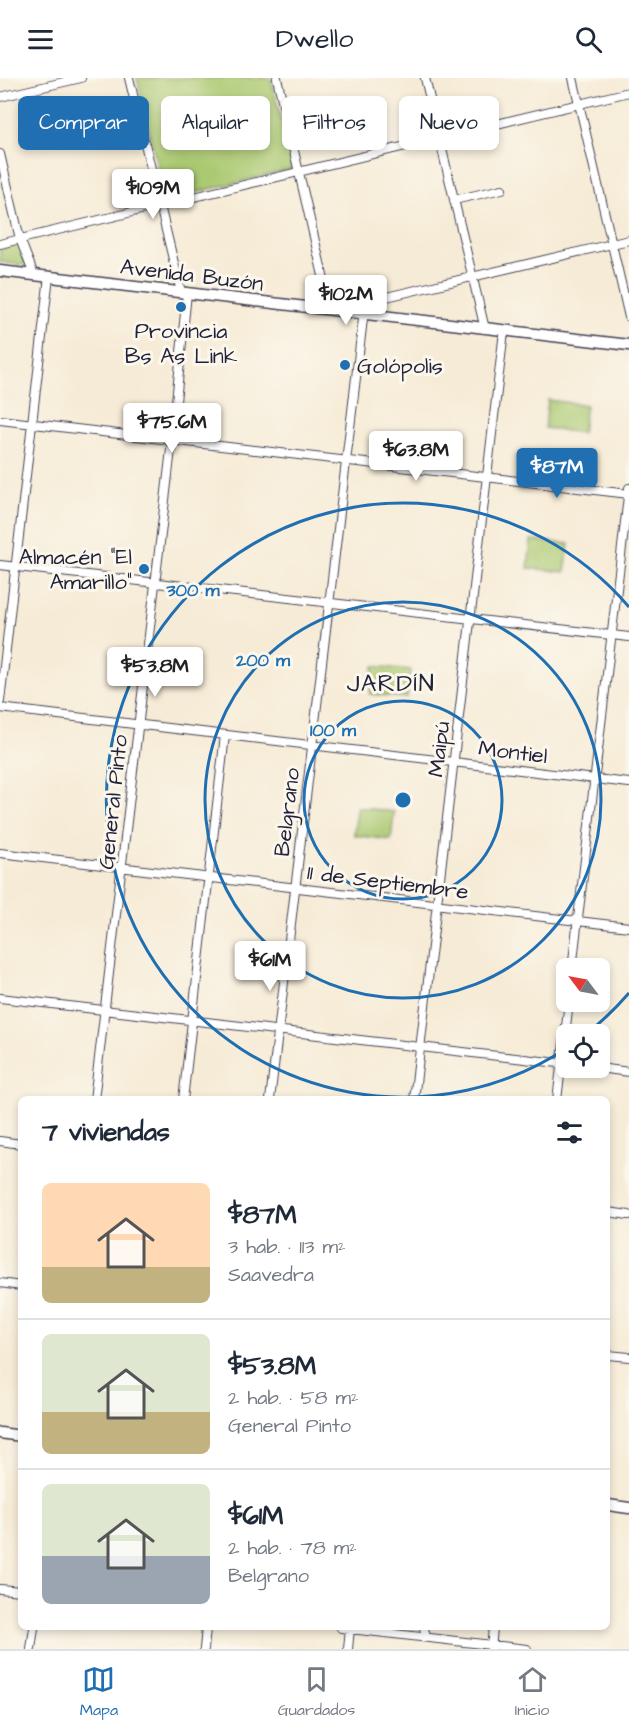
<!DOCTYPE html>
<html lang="es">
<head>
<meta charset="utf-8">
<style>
  :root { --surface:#fff; --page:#f6f6f7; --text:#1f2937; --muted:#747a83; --line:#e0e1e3; --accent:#1f6fb2 }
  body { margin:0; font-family:"Architects Daughter",sans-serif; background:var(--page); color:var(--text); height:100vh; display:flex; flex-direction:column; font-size:22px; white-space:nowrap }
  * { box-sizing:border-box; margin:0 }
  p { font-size:20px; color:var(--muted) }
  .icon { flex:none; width:33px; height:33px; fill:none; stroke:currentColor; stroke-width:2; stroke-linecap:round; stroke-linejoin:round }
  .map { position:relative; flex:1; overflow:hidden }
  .details { position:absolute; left:18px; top:1018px; width:592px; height:534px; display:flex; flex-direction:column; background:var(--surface); border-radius:9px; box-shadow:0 3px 9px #0003 }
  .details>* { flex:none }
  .top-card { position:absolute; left:18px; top:18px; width:594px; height:54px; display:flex; gap:12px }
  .needle { width:39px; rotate:302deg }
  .buttons { position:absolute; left:556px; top:880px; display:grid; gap:12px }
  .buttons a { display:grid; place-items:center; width:54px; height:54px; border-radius:9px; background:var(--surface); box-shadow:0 3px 9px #0003; font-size:30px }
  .price { position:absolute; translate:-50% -51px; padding:0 14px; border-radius:6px; background:#fff; color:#222; font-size:20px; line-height:39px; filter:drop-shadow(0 2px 3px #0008) }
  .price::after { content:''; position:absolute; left:50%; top:36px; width:18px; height:14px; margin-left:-9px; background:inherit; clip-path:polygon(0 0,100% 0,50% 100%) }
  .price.on { background:var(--accent); color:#fff }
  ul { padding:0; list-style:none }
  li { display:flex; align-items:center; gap:18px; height:150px; padding:0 24px }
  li+li { border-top:2px solid var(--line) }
  li span { display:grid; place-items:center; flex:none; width:168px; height:120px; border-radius:9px; color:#555 }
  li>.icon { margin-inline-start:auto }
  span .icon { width:72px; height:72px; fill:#fffc; stroke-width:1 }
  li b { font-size:26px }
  h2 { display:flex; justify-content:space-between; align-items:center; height:72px; padding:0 24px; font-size:26px }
  .tag { padding:0 21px; border-radius:9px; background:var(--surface); box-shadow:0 3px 9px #0003; font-size:21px; line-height:54px }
  .tag.on { background:var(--accent); color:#fff }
  header { display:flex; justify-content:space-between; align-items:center; height:78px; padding:0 24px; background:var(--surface); font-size:27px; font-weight:600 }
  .dock { display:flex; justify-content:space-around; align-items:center; height:84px; border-top:2px solid var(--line); background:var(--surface); font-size:16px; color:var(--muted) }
  .dock a { display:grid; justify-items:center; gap:3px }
  .dock .on { color:var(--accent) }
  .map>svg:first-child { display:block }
  .green { fill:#abc971; stroke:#667656; stroke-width:1.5 }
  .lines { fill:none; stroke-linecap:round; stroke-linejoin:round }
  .minor-casing { stroke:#424052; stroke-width:10 }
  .secondary-casing { stroke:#424052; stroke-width:13 }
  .minor { stroke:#fff; stroke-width:8 }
  .secondary { stroke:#fff; stroke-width:10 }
  .ring { fill:none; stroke:#1f6fb2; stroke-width:3 }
  .poi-dot { fill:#1f6fb2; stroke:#fbf7ec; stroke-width:2 }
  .labels { text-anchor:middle; stroke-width:6; stroke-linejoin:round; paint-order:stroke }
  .street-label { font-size:22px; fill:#22223b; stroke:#fbf7ec }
  .poi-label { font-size:22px; fill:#22223b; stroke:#fbf7ec }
  .neighbourhood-label { font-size:24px; letter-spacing:1.5px; fill:#22223b; stroke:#fbf7ec }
  .centre { fill:#1f6fb2; stroke:#fbf7ec; stroke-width:3 }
  .ring-label { font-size:18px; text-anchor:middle; font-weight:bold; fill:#1f6fb2; stroke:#fbf7ec; stroke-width:6; stroke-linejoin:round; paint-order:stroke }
</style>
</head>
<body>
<header><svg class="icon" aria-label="menu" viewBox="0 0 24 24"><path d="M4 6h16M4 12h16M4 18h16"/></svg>Dwello<svg class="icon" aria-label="search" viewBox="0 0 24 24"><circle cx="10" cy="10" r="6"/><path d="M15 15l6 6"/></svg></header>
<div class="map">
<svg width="629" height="1571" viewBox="0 0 629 1571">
  <rect width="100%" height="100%" fill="#fbf7ec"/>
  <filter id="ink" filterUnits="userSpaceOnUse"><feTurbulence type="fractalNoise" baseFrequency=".0167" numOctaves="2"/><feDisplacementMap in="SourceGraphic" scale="12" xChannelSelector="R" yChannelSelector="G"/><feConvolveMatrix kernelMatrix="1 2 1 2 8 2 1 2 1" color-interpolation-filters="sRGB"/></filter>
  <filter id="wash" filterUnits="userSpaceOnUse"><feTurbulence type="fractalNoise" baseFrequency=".008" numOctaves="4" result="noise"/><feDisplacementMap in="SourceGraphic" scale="24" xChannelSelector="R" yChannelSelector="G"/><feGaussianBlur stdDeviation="1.35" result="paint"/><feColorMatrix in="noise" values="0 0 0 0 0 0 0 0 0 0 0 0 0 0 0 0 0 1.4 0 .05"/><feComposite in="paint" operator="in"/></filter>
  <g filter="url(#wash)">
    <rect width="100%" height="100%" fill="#f6ebd6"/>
    <path class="green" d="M137,0h134l22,91 -128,31z
      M20,166l10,22 -30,-4v-13z
      M548,322l38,5 -4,28 -37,-5z
      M531,462l38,4 -4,28 -37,-4z
      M374,588l37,4 -4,28 -37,-4z
      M357,729l37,5 -3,28 -37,-5z"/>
  </g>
  <g filter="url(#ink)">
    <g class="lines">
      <defs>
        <path id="minor" d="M129,0l52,214
          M277,0l54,232
          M425,0l60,251
          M573,0l56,239
          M0,19l81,-19
          M0,76l20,85 14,36
          M454,122l48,-11
          M0,166l629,-152
          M0,342l629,74
          M0,487l629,72
          M0,623l49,-425
          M0,630l629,75
          M0,775l629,74
          M572,891l57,-481
          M0,920l567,66
          M599,990l30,4
          M94,1022l78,-659 15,-148
          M183,1022l42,-365
          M270,1022l95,-798 264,-62
          M414,1022l90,-769
          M557,1022l12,-98
          M0,1063l21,3
          M608,1134l21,3
          M0,1205l21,3
          M608,1277l21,2
          M0,1511l21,2
          M341,1550l186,21
          M424,1550l2,9
          M31,1571l3,-21
          M204,1571l2,-21
          M348,1571l2,-21
          M491,1571l2,-21"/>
        <path id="secondary" d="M0,193l629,74
          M0,1355l21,3
          M608,1427l21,3"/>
      </defs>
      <use href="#minor" class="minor-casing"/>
      <use href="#secondary" class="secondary-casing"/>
      <use href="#minor" class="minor"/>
      <use href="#secondary" class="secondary"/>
    </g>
  </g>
  <g class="ring">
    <circle cx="403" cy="722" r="99"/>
    <circle cx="403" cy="722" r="198"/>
    <path d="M629 915A297 297 0 0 1 586 956M567 970A297 297 0 1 1 629 529"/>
  </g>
  <g class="poi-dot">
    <circle cx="181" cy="229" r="6"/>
    <circle cx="345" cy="287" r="6"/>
    <circle cx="144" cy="491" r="6"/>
  </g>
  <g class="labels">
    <g class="street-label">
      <text transform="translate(192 196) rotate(7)" y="8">Avenida Buzón</text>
      <text transform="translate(438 671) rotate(-83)" y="8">Maipú</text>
      <text transform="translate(513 673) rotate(7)" y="8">Montiel</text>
      <text transform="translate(112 724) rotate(-84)" y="8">General Pinto</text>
      <text transform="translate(286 734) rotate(-83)" y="8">Belgrano</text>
      <text transform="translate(388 803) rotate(7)" y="8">11 de Septiembre</text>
    </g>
    <g class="poi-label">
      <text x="181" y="260">Provincia<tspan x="181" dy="25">Bs As Link</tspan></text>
      <text x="357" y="295" text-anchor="start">Golópolis</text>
      <text x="132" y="486" text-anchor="end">Almacén "El<tspan x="132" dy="25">Amarillo"</tspan></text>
    </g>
    <g class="neighbourhood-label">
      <text x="391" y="613">JARDÍN</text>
    </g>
  </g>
  <circle cx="403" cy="722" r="9" class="centre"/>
  <g class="ring-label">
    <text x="193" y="518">300 m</text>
    <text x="263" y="588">200 m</text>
    <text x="333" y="658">100 m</text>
  </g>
</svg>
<div class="buttons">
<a><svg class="needle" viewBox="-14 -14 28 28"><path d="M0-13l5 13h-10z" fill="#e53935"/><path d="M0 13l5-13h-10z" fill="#747a83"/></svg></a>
<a><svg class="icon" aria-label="locate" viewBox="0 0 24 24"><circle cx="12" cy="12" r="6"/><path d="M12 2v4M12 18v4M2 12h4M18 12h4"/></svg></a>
</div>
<b class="price" style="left:153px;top:142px">$109M</b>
<b class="price" style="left:346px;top:248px">$102M</b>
<b class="price" style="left:172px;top:376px">$75.6M</b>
<b class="price" style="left:416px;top:404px">$63.8M</b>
<b class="price on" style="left:557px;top:421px">$87M</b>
<b class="price" style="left:155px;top:620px">$53.8M</b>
<b class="price" style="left:270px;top:914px">$61M</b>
<div class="top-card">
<a class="tag on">Comprar</a>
<a class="tag">Alquilar</a>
<a class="tag">Filtros</a>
<a class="tag">Nuevo</a>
</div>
<section class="details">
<h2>7 viviendas<svg class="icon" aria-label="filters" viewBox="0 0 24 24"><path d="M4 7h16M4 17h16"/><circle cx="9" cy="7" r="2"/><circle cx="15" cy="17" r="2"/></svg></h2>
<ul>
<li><span style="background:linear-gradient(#ffd9b3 70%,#c2b280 0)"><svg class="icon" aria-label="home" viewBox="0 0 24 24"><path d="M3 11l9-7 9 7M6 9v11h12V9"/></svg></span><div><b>$87M</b><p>3 hab. · 113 m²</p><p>Saavedra</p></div></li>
<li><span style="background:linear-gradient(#dfe7d0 65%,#c2b280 0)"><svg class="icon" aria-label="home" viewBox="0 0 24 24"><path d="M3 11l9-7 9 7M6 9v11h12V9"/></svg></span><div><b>$53.8M</b><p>2 hab. · 58 m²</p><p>General Pinto</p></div></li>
<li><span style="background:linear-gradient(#dfe7d0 60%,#9aa5b1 0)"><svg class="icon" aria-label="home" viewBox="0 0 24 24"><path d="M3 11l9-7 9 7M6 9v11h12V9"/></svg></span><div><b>$61M</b><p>2 hab. · 78 m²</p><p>Belgrano</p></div></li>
</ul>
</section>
</div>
<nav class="dock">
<a class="on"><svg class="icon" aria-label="map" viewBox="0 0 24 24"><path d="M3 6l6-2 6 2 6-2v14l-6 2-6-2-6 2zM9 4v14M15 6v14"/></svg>Mapa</a>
<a><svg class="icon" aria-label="saved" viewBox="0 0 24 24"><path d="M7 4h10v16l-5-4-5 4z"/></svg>Guardados</a>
<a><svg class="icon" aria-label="home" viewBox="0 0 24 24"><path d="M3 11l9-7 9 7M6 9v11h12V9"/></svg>Inicio</a>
</nav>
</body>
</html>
